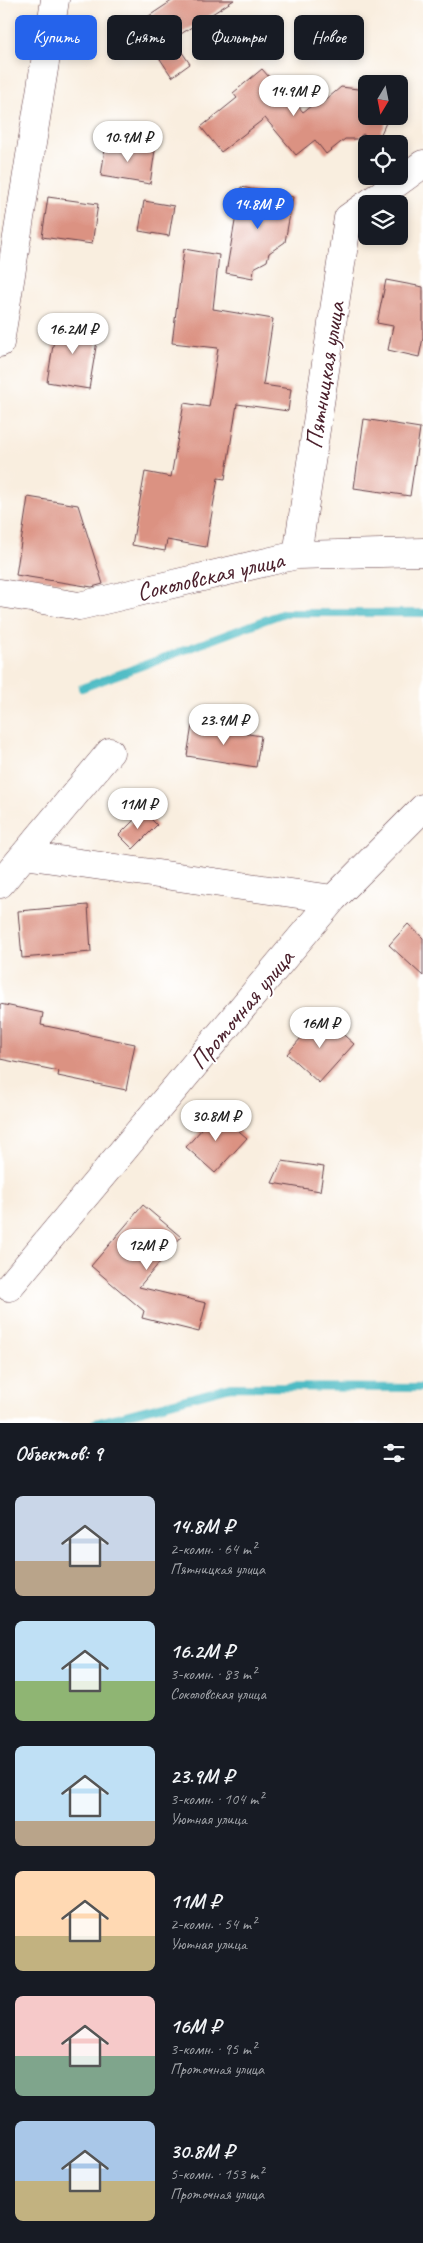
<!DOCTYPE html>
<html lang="ru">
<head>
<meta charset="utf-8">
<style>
  :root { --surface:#171b24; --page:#20242c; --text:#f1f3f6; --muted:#9ea1a6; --accent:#2563eb }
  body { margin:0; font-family:Caveat,sans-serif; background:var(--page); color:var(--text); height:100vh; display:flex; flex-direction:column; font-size:19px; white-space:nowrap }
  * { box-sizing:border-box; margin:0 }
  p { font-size:16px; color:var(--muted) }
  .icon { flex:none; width:28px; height:28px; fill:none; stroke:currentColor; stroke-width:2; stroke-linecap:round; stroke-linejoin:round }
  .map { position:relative; height:1423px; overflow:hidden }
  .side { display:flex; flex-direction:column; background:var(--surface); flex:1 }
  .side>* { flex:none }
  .hud { position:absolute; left:15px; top:15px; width:394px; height:45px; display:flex; gap:10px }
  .needle { width:32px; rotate:190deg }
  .tools { position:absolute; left:358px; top:75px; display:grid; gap:10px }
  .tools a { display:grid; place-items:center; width:50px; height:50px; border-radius:8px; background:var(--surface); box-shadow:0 2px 8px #0003; font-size:25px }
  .price { position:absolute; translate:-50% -42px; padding:0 11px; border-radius:18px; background:#fff; color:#222; font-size:16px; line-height:32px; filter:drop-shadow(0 1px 2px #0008) }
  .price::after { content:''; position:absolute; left:50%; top:30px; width:15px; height:11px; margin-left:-8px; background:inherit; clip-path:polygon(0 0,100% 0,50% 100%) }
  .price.selected { background:var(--accent); color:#fff }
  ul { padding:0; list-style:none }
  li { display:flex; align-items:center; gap:15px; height:125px; padding:0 15px }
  li span { display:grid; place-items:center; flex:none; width:140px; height:100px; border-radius:8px; color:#555 }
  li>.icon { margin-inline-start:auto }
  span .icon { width:60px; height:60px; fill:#fffc; stroke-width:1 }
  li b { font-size:21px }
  h2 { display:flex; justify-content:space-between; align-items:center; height:60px; padding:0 15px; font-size:21px }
  .tag { padding:0 18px; border-radius:8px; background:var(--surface); box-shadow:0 2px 8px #0003; font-size:18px; line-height:45px }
  .tag.selected { background:var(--accent); color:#fff }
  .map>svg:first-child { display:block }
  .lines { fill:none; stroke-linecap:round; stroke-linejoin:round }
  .stream { stroke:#4dbbc4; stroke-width:8 }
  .building { fill:#db9282 }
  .minor-casing { stroke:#643e46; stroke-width:29 }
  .minor { stroke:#fff; stroke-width:28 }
  .labels { text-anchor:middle; stroke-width:4; stroke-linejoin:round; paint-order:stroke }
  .street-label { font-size:25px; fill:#4a1f2b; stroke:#fff }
</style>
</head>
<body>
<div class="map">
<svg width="423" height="1423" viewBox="0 0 423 1423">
  <rect width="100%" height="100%" fill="#fff"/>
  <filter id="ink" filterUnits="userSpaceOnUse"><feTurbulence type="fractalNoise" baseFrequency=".02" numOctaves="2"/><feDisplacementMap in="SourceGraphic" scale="10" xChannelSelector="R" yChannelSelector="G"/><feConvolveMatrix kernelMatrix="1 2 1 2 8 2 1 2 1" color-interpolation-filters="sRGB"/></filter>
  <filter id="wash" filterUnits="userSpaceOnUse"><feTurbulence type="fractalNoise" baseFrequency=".0096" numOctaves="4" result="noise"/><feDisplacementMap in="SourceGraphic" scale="20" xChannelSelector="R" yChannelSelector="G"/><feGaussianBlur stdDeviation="1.12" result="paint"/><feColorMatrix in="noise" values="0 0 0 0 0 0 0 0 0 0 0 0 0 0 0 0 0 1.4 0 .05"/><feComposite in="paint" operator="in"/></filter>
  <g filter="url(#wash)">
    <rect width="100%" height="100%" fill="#f9eedf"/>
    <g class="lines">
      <path class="stream" d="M82,688l202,-75h139
        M95,1423l136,-36 192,1"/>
    </g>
    <g id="blocks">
      <path class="building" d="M173,0h61l-61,39 17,25 -18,13 -35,-53z
        M262,69l28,32 2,-2 11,13 16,-12 3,3 19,-16 25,3v26h23l-9,20 -10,3 -7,-5 -6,5h-12l-19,15 -11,-14 -19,15 -31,-37 -44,34 -20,-25 36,-29 -4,-5z
        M106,142l49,8 -5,34 -49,-8z
        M241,187l52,10 -8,45 -16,11 -2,8 -13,7 -1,10 -27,-5z
        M48,197l50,7 -6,40 -50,-7z
        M144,201l30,5 -5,30 -30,-5z
        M184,249l35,6 -6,54 60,10 -10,66 28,4 -3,22 -51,-7 -12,75 -7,-1 -12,69 -39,-7 -2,11 -33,-6 13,-73 26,5 13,-74 25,4 9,-59 -46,-5z
        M386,280l37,7v51l-4,19 -31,-7 5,-24 -16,-3z
        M57,321l42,8 -10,60 -42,-7z
        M364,419l56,9 -10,68 -56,-8z
        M28,497l50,8 25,79 -11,3 -76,-12z
        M192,725l69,11 -5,31 -69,-11z
        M143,811l14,14 -24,24 -14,-14z
        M88,905l3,47 -69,6 -4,-47z
        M408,924l15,14v38l-34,-31z
        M0,1004l43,9 -2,12 94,19 -9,46 -68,-14 1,-5 -59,-12z
        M321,1015l33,29 -35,39 -32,-29z
        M217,1112l30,26 -32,35 -29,-26z
        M282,1161l42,6 -4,24 -48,-8z
        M143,1205l38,32 -42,50 67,16 -7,29 -57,-14 2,-7 -53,-45z"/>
    </g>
  </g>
  <g filter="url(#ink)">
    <use href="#blocks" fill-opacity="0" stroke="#643e46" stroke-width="1"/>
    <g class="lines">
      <defs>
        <path id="minor" d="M368,204l55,-40
          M0,343l55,-343
          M297,555l51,-337 18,-13
          M0,593l79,13 218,-51 126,-3
          M24,855l309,44
          M0,884l110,-132
          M9,1287l324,-388 90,-91"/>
      </defs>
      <use href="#minor" class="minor-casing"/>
      <use href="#minor" class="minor"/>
    </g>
  </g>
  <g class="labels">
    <g class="street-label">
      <text transform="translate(324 375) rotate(-81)" y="9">Пятницкая улица</text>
      <text transform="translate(210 575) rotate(-13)" y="9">Соколовская улица</text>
      <text transform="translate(241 1009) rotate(-50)" y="9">Проточная улица</text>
    </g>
  </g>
</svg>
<div class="tools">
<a><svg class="needle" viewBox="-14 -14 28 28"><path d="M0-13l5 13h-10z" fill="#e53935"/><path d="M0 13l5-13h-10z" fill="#9ea1a6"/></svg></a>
<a><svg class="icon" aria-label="locate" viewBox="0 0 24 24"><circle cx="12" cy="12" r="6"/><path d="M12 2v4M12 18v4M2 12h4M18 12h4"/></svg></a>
<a><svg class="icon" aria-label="layers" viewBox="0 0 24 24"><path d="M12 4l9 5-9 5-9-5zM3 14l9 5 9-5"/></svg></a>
</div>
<b class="price" style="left:294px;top:117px">14.9M ₽</b>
<b class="price" style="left:128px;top:163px">10.9M ₽</b>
<b class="price selected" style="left:258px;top:230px">14.8M ₽</b>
<b class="price" style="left:73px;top:355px">16.2M ₽</b>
<b class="price" style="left:224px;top:746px">23.9M ₽</b>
<b class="price" style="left:138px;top:830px">11M ₽</b>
<b class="price" style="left:320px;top:1049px">16M ₽</b>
<b class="price" style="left:216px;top:1142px">30.8M ₽</b>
<b class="price" style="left:147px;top:1271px">12M ₽</b>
<div class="hud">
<a class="tag selected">Купить</a>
<a class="tag">Снять</a>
<a class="tag">Фильтры</a>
<a class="tag">Новое</a>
</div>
</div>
<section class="side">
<h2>Объектов: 9<svg class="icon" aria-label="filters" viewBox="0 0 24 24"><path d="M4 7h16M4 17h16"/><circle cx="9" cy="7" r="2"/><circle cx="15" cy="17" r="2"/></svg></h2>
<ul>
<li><span style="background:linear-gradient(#c9d6e8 65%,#b9a48a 0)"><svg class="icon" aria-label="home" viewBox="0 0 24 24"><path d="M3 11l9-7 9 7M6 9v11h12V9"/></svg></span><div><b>14.8M ₽</b><p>2-комн. · 64 m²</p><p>Пятницкая улица</p></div></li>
<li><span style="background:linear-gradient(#bfe0f5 60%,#8fb573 0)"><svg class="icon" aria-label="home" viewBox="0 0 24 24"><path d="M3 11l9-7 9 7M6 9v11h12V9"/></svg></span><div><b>16.2M ₽</b><p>3-комн. · 83 m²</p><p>Соколовская улица</p></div></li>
<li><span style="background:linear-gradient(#bfe0f5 75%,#b9a48a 0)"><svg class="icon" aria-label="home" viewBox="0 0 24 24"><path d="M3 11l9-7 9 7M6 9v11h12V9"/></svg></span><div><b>23.9M ₽</b><p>3-комн. · 104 m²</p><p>Уютная улица</p></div></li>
<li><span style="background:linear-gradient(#ffd9b3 65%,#c2b280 0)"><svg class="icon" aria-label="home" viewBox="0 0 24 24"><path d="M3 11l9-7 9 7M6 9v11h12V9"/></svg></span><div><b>11M ₽</b><p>2-комн. · 54 m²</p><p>Уютная улица</p></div></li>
<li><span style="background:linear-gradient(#f6c9c9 60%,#7fa58c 0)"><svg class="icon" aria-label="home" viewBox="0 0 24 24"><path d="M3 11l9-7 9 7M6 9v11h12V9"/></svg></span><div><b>16M ₽</b><p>3-комн. · 95 m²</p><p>Проточная улица</p></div></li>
<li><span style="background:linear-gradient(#a9c7e8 60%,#c2b280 0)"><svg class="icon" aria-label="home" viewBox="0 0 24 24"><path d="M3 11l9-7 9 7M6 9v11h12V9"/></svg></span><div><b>30.8M ₽</b><p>5-комн. · 153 m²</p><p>Проточная улица</p></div></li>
</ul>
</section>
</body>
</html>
